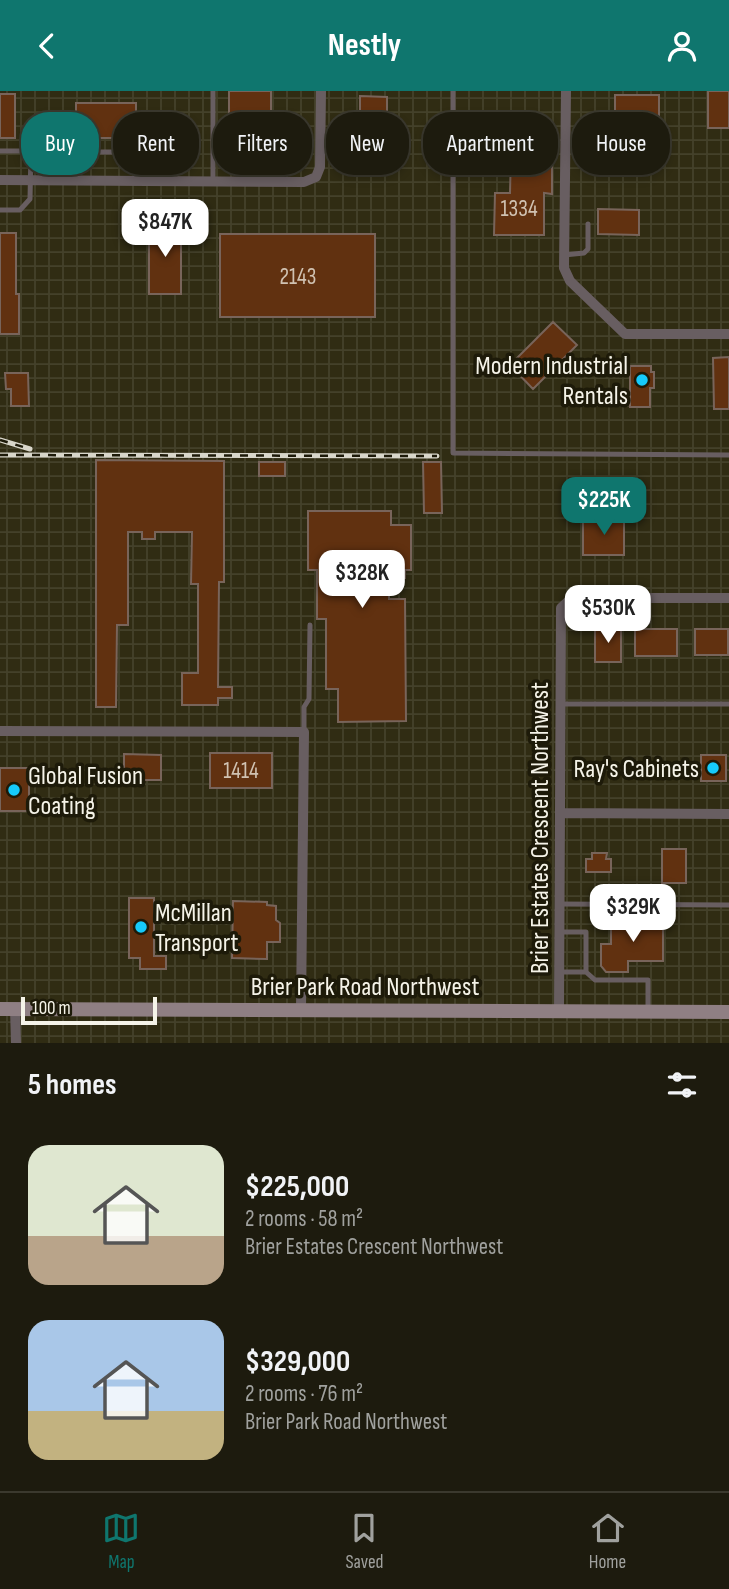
<!DOCTYPE html>
<html lang="en">
<head>
<meta charset="utf-8">
<style>
  :root { --surface:#1d1b0e; --page:#252417; --text:#f1f3f6; --muted:#a0a19e; --line:#3b392e; --accent:#0f766e }
  body { margin:0; font-family:"Sofia Sans Condensed",sans-serif; background:var(--page); color:var(--text); height:100vh; display:flex; flex-direction:column; font-size:26px; white-space:nowrap }
  * { box-sizing:border-box; margin:0 }
  p { font-size:23px; color:var(--muted) }
  .icon { flex:none; width:38px; height:38px; fill:none; stroke:currentColor; stroke-width:2; stroke-linecap:round; stroke-linejoin:round }
  .map { position:relative; height:952px; overflow:hidden }
  .side { display:flex; flex-direction:column; background:var(--surface); flex:1 }
  .side>* { flex:none }
  .top-card { position:absolute; left:21px; top:21px; width:688px; height:63px; display:flex; gap:14px }
  .scale { position:absolute; left:21px; bottom:18px; width:136px; box-sizing:border-box; padding-left:7px; border:4px solid #f5f3e8; border-top:0; font-size:19px; line-height:24px; white-space:nowrap; color:#f5f3e8; -webkit-text-stroke:5px #1d1a09; paint-order:stroke }
  .price { position:absolute; translate:-50% -60px; padding:0 16px; border-radius:14px; background:#fff; color:#222; font-size:23px; line-height:46px; filter:drop-shadow(0 2px 4px #0008) }
  .price::after { content:''; position:absolute; left:50%; top:42px; width:21px; height:16px; margin-left:-10px; background:inherit; clip-path:polygon(0 0,100% 0,50% 100%) }
  .price.selected { background:var(--accent); color:#fff }
  ul { padding:0; list-style:none }
  li { display:flex; align-items:center; gap:21px; height:175px; padding:0 28px }
  li span { display:grid; place-items:center; flex:none; width:196px; height:140px; border-radius:21px; color:#555 }
  li>.icon { margin-inline-start:auto }
  span .icon { width:84px; height:84px; fill:#fffc; stroke-width:1 }
  li b { font-size:30px }
  h2 { display:flex; justify-content:space-between; align-items:center; height:84px; padding:0 28px; font-size:30px }
  .pill { padding:0 24px; border-radius:28px; background:var(--surface); box-shadow:0 4px 10px #0003,0 0 0 2px var(--line); font-size:24px; line-height:63px }
  .pill.selected { background:var(--accent); color:#fff }
  header { display:flex; justify-content:space-between; align-items:center; height:91px; padding:0 28px; background:var(--accent); color:#fff; font-size:32px; font-weight:700 }
  .menu { display:flex; justify-content:space-around; align-items:center; height:98px; border-top:2px solid var(--line); background:var(--surface); font-size:19px; color:var(--muted) }
  .menu a { display:grid; justify-items:center; gap:4px }
  .menu .selected { color:var(--accent) }
  .map>svg:first-child { display:block }
  .industrial { fill:url(#industrial-grid) }
  .building { fill:#613110; stroke:#78645a; stroke-width:2 }
  .lines { fill:none; stroke-linecap:round; stroke-linejoin:round }
  .lane { stroke:#685e61; stroke-width:5 }
  .street { stroke:#685e61; stroke-width:10 }
  .secondary { stroke:#8f7f83; stroke-width:14 }
  .rail-casing { stroke:#d8d6ca; stroke-width:5 }
  .rail { stroke:#1d1a09; stroke-width:2.5; stroke-dasharray:8; stroke-linecap:butt }
  .poi-dot { fill:#16cafb; stroke:#1d1a09; stroke-width:2.5 }
  .labels { text-anchor:middle; stroke-width:7; stroke-linejoin:round; paint-order:stroke }
  .number-label { font-size:23px; fill:#d0c2b2 }
  .poi-label { font-size:26px; fill:#f5f3e8; stroke:#1d1a09; text-anchor:end }
  .street-label { font-size:26px; fill:#f5f3e8; stroke:#1d1a09 }
</style>
</head>
<body>
<header><svg class="icon" aria-label="back" viewBox="0 0 24 24"><path d="M15 5l-7 7 7 7"/></svg>Nestly<svg class="icon" aria-label="person" viewBox="0 0 24 24"><circle cx="12" cy="8" r="4"/><path d="M4 21q1-7 8-7t8 7"/></svg></header>
<div class="map">
<svg width="729" height="952" viewBox="0 0 729 952">
  <defs>
    <pattern id="industrial-grid" width="8" height="8" patternUnits="userSpaceOnUse" patternTransform="scale(1.75)"><rect width="8" height="8" fill="#302c13"/><path d="M0 4h8M4 0v8" fill="none" stroke="#44412a"/></pattern>
  </defs>
  <rect width="100%" height="100%" fill="#272412"/>
  <path class="industrial" d="M0,0h729v952h-729z"/>
  <path class="building" d="M229,0h42v48h-42z
    M708,0h21v37h-21z
    M0,3h15v44h-15z
    M615,4h44v50l-44,-1z
    M360,5l27,1v22l-27,-1z
    M76,12h60v35h-60z
    M515,37h37v66l-8,-1v42h-50l1,-42h15l1,-41h4z
    M598,118l41,1v25l-41,-1z
    M149,133l32,1v69h-32z
    M0,142h16v61h3v40h-19z
    M220,143h155v83h-155z
    M553,231l24,23 -44,44 -23,-24z
    M729,266v52h-15l-1,-51z
    M630,275h21v6h3v16h-4v19h-20z
    M5,282h23l1,33h-18v-17h-5z
    M96,369l128,1v121h-5l-1,105h14v11h-14v7h-36v-32h16v-89h-7l1,-52h-37v7h-13v-7h-14v93h-11l-1,82h-20z
    M259,371h26v14h-26z
    M423,371h18l1,51h-18z
    M308,420h83v14h20v45h-6v8h-16v21h16l1,122 -68,1v-33h-12v-70h-9v-49h-9z
    M583,428h41v36h-41z
    M595,537h26v34h-26z
    M635,538h42v27h-42z
    M695,538h33v26h-33z
    M210,662h62v35h-62z
    M124,663l37,1v25h-37z
    M701,664h25v26h-25z
    M0,677h29v43h-29z
    M662,758h24v34h-24z
    M592,762h15l-1,6h5v13h-25v-13h6z
    M129,807h25v58h12v13h-26v-11h-11z
    M233,810l34,1v3l9,1v14l4,3v19h-13v17l-35,-1z
    M611,829h52v41h-35v11h-22l-5,-6v-22h10z"/>
  <g class="lines">
    <path class="lane" d="M453,0v362l276,2
      M0,60h31l-1,48 -10,11h-20
      M65,89l1,-28h76l-1,29
      M213,90v-90
      M564,164l20,-2 4,-4v-25
      M648,507v24
      M560,613h169
      M304,641v-25l5,-8 1,-74
      M559,813l170,1
      M559,841h27v40l9,8h53v30
      M559,881h27"/>
    <path class="street" d="M566,0l-2,177 6,13 55,53h104
      M0,89l304,2 12,-5 4,-10 1,-76
      M0,640l304,1 -3,278
      M560,722l169,1
      M15,918l1,34
      M559,920l2,-403 11,-10h157"/>
    <path class="secondary" d="M0,918l729,3"/>
    <defs>
      <path id="rail" d="M0,349l30,9
        M0,364l437,1"/>
    </defs>
    <use href="#rail" class="rail-casing"/>
    <use href="#rail" class="rail"/>
  </g>
  <g class="poi-dot">
    <circle cx="642" cy="289" r="7"/>
    <circle cx="713" cy="677" r="7"/>
    <circle cx="14" cy="699" r="7"/>
    <circle cx="141" cy="836" r="7"/>
  </g>
  <g class="labels">
    <g class="number-label">
      <text x="519" y="125">1334</text>
      <text x="298" y="193">2143</text>
      <text x="241" y="687">1414</text>
    </g>
    <g class="poi-label">
      <text x="628" y="283">Modern Industrial<tspan x="628" dy="30">Rentals</tspan></text>
      <text x="699" y="686">Ray's Cabinets</text>
      <text x="28" y="693" text-anchor="start">Global Fusion<tspan x="28" dy="30">Coating</tspan></text>
      <text x="155" y="830" text-anchor="start">McMillan<tspan x="155" dy="30">Transport</tspan></text>
    </g>
    <g class="street-label">
      <text transform="translate(539 737) rotate(-90)" y="9">Brier Estates Crescent Northwest</text>
      <text x="365" y="904">Brier Park Road Northwest</text>
    </g>
  </g>
</svg>
<div class="scale">100 m</div>
<b class="price" style="left:165px;top:168px">$847K</b>
<b class="price selected" style="left:604px;top:446px">$225K</b>
<b class="price" style="left:362px;top:519px">$328K</b>
<b class="price" style="left:608px;top:554px">$530K</b>
<b class="price" style="left:633px;top:853px">$329K</b>
<div class="top-card">
<a class="pill selected">Buy</a>
<a class="pill">Rent</a>
<a class="pill">Filters</a>
<a class="pill">New</a>
<a class="pill">Apartment</a>
<a class="pill">House</a>
</div>
</div>
<section class="side">
<h2>5 homes<svg class="icon" aria-label="filters" viewBox="0 0 24 24"><path d="M4 7h16M4 17h16"/><circle cx="9" cy="7" r="2"/><circle cx="15" cy="17" r="2"/></svg></h2>
<ul>
<li><span style="background:linear-gradient(#dfe7d0 65%,#b9a48a 0)"><svg class="icon" aria-label="home" viewBox="0 0 24 24"><path d="M3 11l9-7 9 7M6 9v11h12V9"/></svg></span><div><b>$225,000</b><p>2 rooms · 58 m²</p><p>Brier Estates Crescent Northwest</p></div></li>
<li><span style="background:linear-gradient(#a9c7e8 65%,#c2b280 0)"><svg class="icon" aria-label="home" viewBox="0 0 24 24"><path d="M3 11l9-7 9 7M6 9v11h12V9"/></svg></span><div><b>$329,000</b><p>2 rooms · 76 m²</p><p>Brier Park Road Northwest</p></div></li>
</ul>
</section>
<nav class="menu">
<a class="selected"><svg class="icon" aria-label="map" viewBox="0 0 24 24"><path d="M3 6l6-2 6 2 6-2v14l-6 2-6-2-6 2zM9 4v14M15 6v14"/></svg>Map</a>
<a><svg class="icon" aria-label="saved" viewBox="0 0 24 24"><path d="M7 4h10v16l-5-4-5 4z"/></svg>Saved</a>
<a><svg class="icon" aria-label="home" viewBox="0 0 24 24"><path d="M3 11l9-7 9 7M6 9v11h12V9"/></svg>Home</a>
</nav>
</body>
</html>
